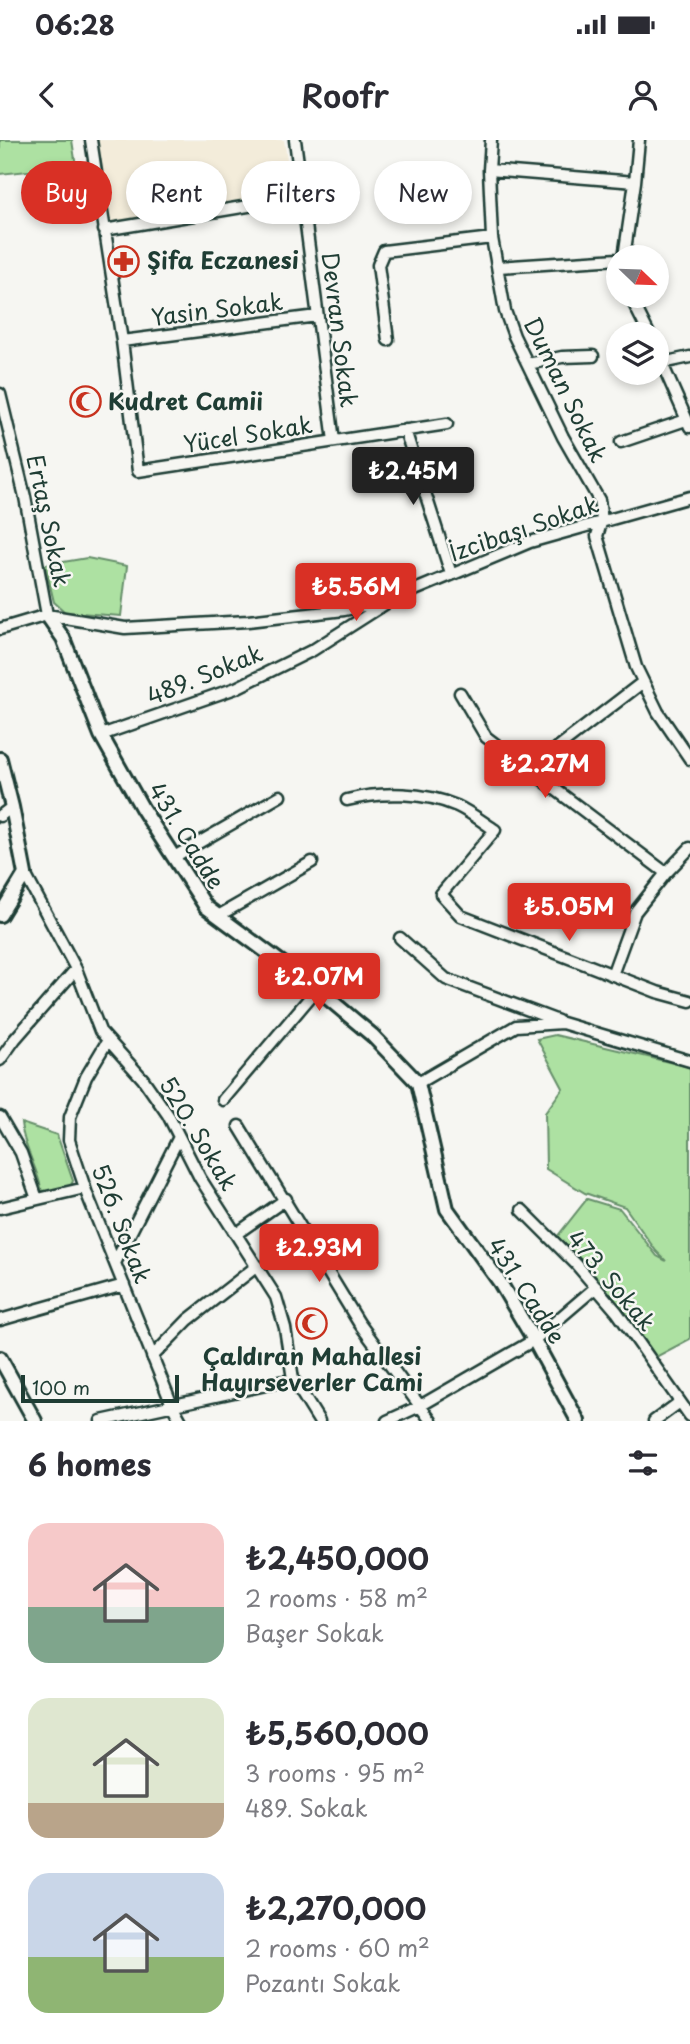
<!DOCTYPE html>
<html lang="en">
<head>
<meta charset="utf-8">
<style>
  :root { --surface:#fff; --page:#f2f2f3; --text:#2b2b33; --muted:#7c7c81; --accent:#d93025 }
  body { margin:0; font-family:"Playpen Sans",sans-serif; background:var(--page); color:var(--text); height:100vh; display:flex; flex-direction:column; font-size:26px; white-space:nowrap }
  * { box-sizing:border-box; margin:0 }
  p { font-size:23px; color:var(--muted) }
  .icon { flex:none; width:38px; height:38px; fill:none; stroke:currentColor; stroke-width:2; stroke-linecap:round; stroke-linejoin:round }
  .map { position:relative; height:1281px; overflow:hidden }
  .sheet { display:flex; flex-direction:column; background:var(--surface); flex:1 }
  .sheet>* { flex:none }
  .banner { position:absolute; left:21px; top:21px; width:649px; height:63px; display:flex; gap:14px }
  .needle { width:46px; rotate:113deg }
  .buttons { position:absolute; left:606px; top:105px; display:grid; gap:14px }
  .buttons a { display:grid; place-items:center; width:63px; height:63px; border-radius:50%; background:var(--surface); box-shadow:0 4px 10px #0003; font-size:35px }
  .scale { position:absolute; left:21px; bottom:18px; width:158px; box-sizing:border-box; padding-left:7px; border:4px solid #1f3d34; border-top:0; font-size:19px; line-height:24px; white-space:nowrap; color:#1f3d34; -webkit-text-stroke:5px #f6f6f2; paint-order:stroke }
  .price { position:absolute; translate:-50% -60px; padding:0 16px; border-radius:7px; background:var(--accent); color:#fff; font-size:23px; line-height:46px; filter:drop-shadow(0 2px 4px #0008) }
  .price::after { content:''; position:absolute; left:50%; top:42px; width:21px; height:16px; margin-left:-10px; background:inherit; clip-path:polygon(0 0,100% 0,50% 100%) }
  .price.active { background:#222; color:#fff }
  ul { padding:0; list-style:none }
  li { display:flex; align-items:center; gap:21px; height:175px; padding:0 28px }
  li span { display:grid; place-items:center; flex:none; width:196px; height:140px; border-radius:21px; color:#555 }
  li>.icon { margin-inline-start:auto }
  span .icon { width:84px; height:84px; fill:#fffc; stroke-width:1 }
  li b { font-size:30px }
  h2 { display:flex; justify-content:space-between; align-items:center; height:84px; padding:0 28px; font-size:30px }
  .pill { padding:0 24px; border-radius:32px; background:var(--surface); box-shadow:0 4px 10px #0003; font-size:24px; line-height:63px }
  .pill.active { background:var(--accent); color:#fff }
  .status { display:flex; justify-content:space-between; align-items:center; height:49px; padding:0 35px; background:var(--surface); direction:ltr }
  .status svg { height:19px; fill:currentColor }
  header { display:flex; justify-content:space-between; align-items:center; height:91px; padding:0 28px; background:var(--surface); font-size:32px; font-weight:600 }
  .map>svg:first-child { display:block }
  .built { fill:#f3ecda }
  .green { fill:#ade1a2; stroke:#668f6b; stroke-width:2 }
  .lines { fill:none; stroke-linecap:round; stroke-linejoin:round }
  .minor-casing { stroke:#1f3d34; stroke-width:15 }
  .tertiary-casing { stroke:#1f3d34; stroke-width:18 }
  .minor { stroke:#f6f6f2; stroke-width:10 }
  .tertiary { stroke:#f6f6f2; stroke-width:12 }
  .labels { text-anchor:middle; stroke-width:5; stroke-linejoin:round; paint-order:stroke }
  .poi-label { font-size:23px; font-weight:bold; fill:#1f3d34; stroke:#f6f6f2; text-anchor:start }
  .street-label { font-size:23px; fill:#1f3d34; stroke:#f6f6f2 }
</style>
</head>
<body>
<div class="status"><b>06:28</b><svg viewBox="0 0 49 12"><path d="M0 12V9h3v3zM5 12V6h3v6zM10 12V3h3v9zM15 12V0h3v12zM26 1h20v11H26zM47 4h2v5h-2z"/></svg></div>
<header><svg class="icon" aria-label="back" viewBox="0 0 24 24"><path d="M15 5l-7 7 7 7"/></svg>Roofr<svg class="icon" aria-label="person" viewBox="0 0 24 24"><circle cx="12" cy="8" r="4"/><path d="M4 21q1-7 8-7t8 7"/></svg></header>
<div class="map">
<svg width="690" height="1281" viewBox="0 0 690 1281">
  <rect width="100%" height="100%" fill="#f6f6f2"/>
  <filter id="ink" filterUnits="userSpaceOnUse"><feTurbulence type="fractalNoise" baseFrequency=".0143" numOctaves="2"/><feDisplacementMap in="SourceGraphic" scale="14" xChannelSelector="R" yChannelSelector="G"/><feConvolveMatrix kernelMatrix="1 2 1 2 8 2 1 2 1" color-interpolation-filters="sRGB"/></filter>
  <g filter="url(#ink)">
    <path class="built" d="M97,0h187l8,51 -184,34z"/>
    <path class="green" d="M0,0h72l4,26 -76,8z
      M87,418l40,8 -6,50 -56,-4 -11,-10 -9,-37z
      M555,895l135,32v272l-34,18 -53,-73 -46,-47 30,-38 33,10 37,47 9,5 -10,-10 -31,-44 -40,-14 -39,-24 -1,-56 18,-25 -26,-49z
      M21,983l36,12 16,46 -3,6 -28,5c-4,-24 -19,-45 -21,-69z"/>
    <g class="lines">
      <defs>
        <path id="minor" d="M91,0l31,201 16,130 309,-47
          M295,0l39,301
          M491,0l-2,30 3,68 13,73 9,25 49,101 36,63 3,20 -5,16 39,131 22,45 32,47
          M489,30l146,12
          M104,90l198,-33
          M624,117l11,-75 4,-42
          M498,127l120,-8
          M630,156l19,38
          M388,200l-10,-75 6,-14 108,-13
          M122,201l195,-25
          M656,210l34,77
          M662,223l28,-6
          M528,224l34,-7 31,-1
          M0,254l25,103 22,118
          M405,290l46,144
          M621,302l65,-22
          M0,489l47,-14 78,13 123,-7 96,-11 47,-10 139,-58 160,-45
          M460,553l26,44 180,136
          M101,595l135,-47 77,-38 72,-46
          M530,629l113,-87
          M347,660c34,-9 78,-8 110,6 13,6 26,16 38,24l-54,64 20,22 196,76 33,9
          M0,676l12,-9
          M174,717l106,-61
          M25,734l51,95 24,62 43,48 25,36 32,63 76,119 9,31 8,51 26,42
          M218,776l94,-54
          M400,798l46,41 112,42
          M612,835l23,-63 31,-39 24,-25
          M108,900l-22,37 -16,40 -1,23 18,54 85,211 9,16
          M0,920l15,-21 61,-70
          M418,943l98,-57 46,-3 128,38
          M223,960l94,-111
          M0,977l21,36 16,46
          M239,986l120,197 72,98
          M0,1068l85,-20
          M522,1070l54,54 41,48 73,104
          M236,1094l50,-35
          M115,1123l64,-126
          M0,1180l124,-35
          M152,1217l36,-37 69,-54
          M101,1281l192,-42
          M387,1281l33,-15 114,-66 62,-53
          M654,1281l26,-19"/>
        <path id="tertiary" d="M47,475l16,23 38,97 41,73 64,99 111,82 55,46 46,48 29,126 52,72 35,59 44,81
          M0,619l12,48 13,67 -25,41
          M0,1218l35,63"/>
      </defs>
      <use href="#minor" class="minor-casing"/>
      <use href="#tertiary" class="tertiary-casing"/>
      <use href="#minor" class="minor"/>
      <use href="#tertiary" class="tertiary"/>
    </g>
  </g>
  <defs>
    <symbol id="pharmacy-ring" viewBox="-11 -11 22 22"><circle r="9.5" fill="#f6f6f2" stroke="#c8321e" stroke-width="1.5"/><path d="M-2-6h4v4h4v4h-4v4h-4v-4h-4v-4h4Z" fill="#c8321e"/></symbol>
    <symbol id="mosque-ring" viewBox="-11 -11 22 22"><circle r="9.5" fill="#f6f6f2" stroke="#c8321e" stroke-width="1.5"/><path d="M3.5-4.9A6 6 0 1 0 3.5 4.9A5 5 0 1 1 3.5-4.9Z" fill="#c8321e"/></symbol>
  </defs>
  <g fill-rule="evenodd">
    <use href="#pharmacy-ring" x="106" y="104" width="35" height="35"/>
    <use href="#mosque-ring" x="68" y="244" width="35" height="35"/>
    <use href="#mosque-ring" x="294" y="1166" width="35" height="35"/>
  </g>
  <g class="labels">
    <g class="poi-label">
      <text x="147" y="129">Şifa Eczanesi</text>
      <text x="108" y="270">Kudret Camii</text>
      <text x="312" y="1225" text-anchor="middle">Çaldıran Mahallesi<tspan x="312" dy="26">Hayırseverler Cami</tspan></text>
    </g>
    <g class="street-label">
      <text transform="translate(217 170) rotate(-7)" y="8">Yasin Sokak</text>
      <text transform="translate(339 190) rotate(83)" y="8">Devran Sokak</text>
      <text transform="translate(565 250) rotate(64)" y="8">Duman Sokak</text>
      <text transform="translate(248 295) rotate(-9)" y="8">Yücel Sokak</text>
      <text transform="translate(48 381) rotate(78)" y="8">Ertaş Sokak</text>
      <text transform="translate(524 389) rotate(-19)" y="8">İzcibaşı Sokak</text>
      <text transform="translate(205 535) rotate(-22)" y="8">489. Sokak</text>
      <text transform="translate(186 696) rotate(58)" y="8">431. Cadde</text>
      <text transform="translate(198 994) rotate(59)" y="8">520. Sokak</text>
      <text transform="translate(121 1084) rotate(69)" y="8">526. Sokak</text>
      <text transform="translate(611 1141) rotate(50)" y="8">473. Sokak</text>
      <text transform="translate(526 1151) rotate(57)" y="8">431. Cadde</text>
    </g>
  </g>
</svg>
<div class="buttons">
<a><svg class="needle" viewBox="-14 -14 28 28"><path d="M0-13l5 13h-10z" fill="#e53935"/><path d="M0 13l5-13h-10z" fill="#7c7c81"/></svg></a>
<a><svg class="icon" aria-label="layers" viewBox="0 0 24 24"><path d="M12 4l9 5-9 5-9-5zM3 14l9 5 9-5"/></svg></a>
</div>
<div class="scale">100 m</div>
<b class="price active" style="left:413px;top:367px">₺2.45M</b>
<b class="price" style="left:356px;top:483px">₺5.56M</b>
<b class="price" style="left:545px;top:660px">₺2.27M</b>
<b class="price" style="left:569px;top:803px">₺5.05M</b>
<b class="price" style="left:319px;top:873px">₺2.07M</b>
<b class="price" style="left:319px;top:1144px">₺2.93M</b>
<div class="banner">
<a class="pill active">Buy</a>
<a class="pill">Rent</a>
<a class="pill">Filters</a>
<a class="pill">New</a>
</div>
</div>
<section class="sheet">
<h2>6 homes<svg class="icon" aria-label="filters" viewBox="0 0 24 24"><path d="M4 7h16M4 17h16"/><circle cx="9" cy="7" r="2"/><circle cx="15" cy="17" r="2"/></svg></h2>
<ul>
<li><span style="background:linear-gradient(#f6c9c9 60%,#7fa58c 0)"><svg class="icon" aria-label="home" viewBox="0 0 24 24"><path d="M3 11l9-7 9 7M6 9v11h12V9"/></svg></span><div><b>₺2,450,000</b><p>2 rooms · 58 m²</p><p>Başer Sokak</p></div></li>
<li><span style="background:linear-gradient(#dfe7d0 75%,#b9a48a 0)"><svg class="icon" aria-label="home" viewBox="0 0 24 24"><path d="M3 11l9-7 9 7M6 9v11h12V9"/></svg></span><div><b>₺5,560,000</b><p>3 rooms · 95 m²</p><p>489. Sokak</p></div></li>
<li><span style="background:linear-gradient(#c9d6e8 60%,#8fb573 0)"><svg class="icon" aria-label="home" viewBox="0 0 24 24"><path d="M3 11l9-7 9 7M6 9v11h12V9"/></svg></span><div><b>₺2,270,000</b><p>2 rooms · 60 m²</p><p>Pozantı Sokak</p></div></li>
</ul>
</section>
</body>
</html>
